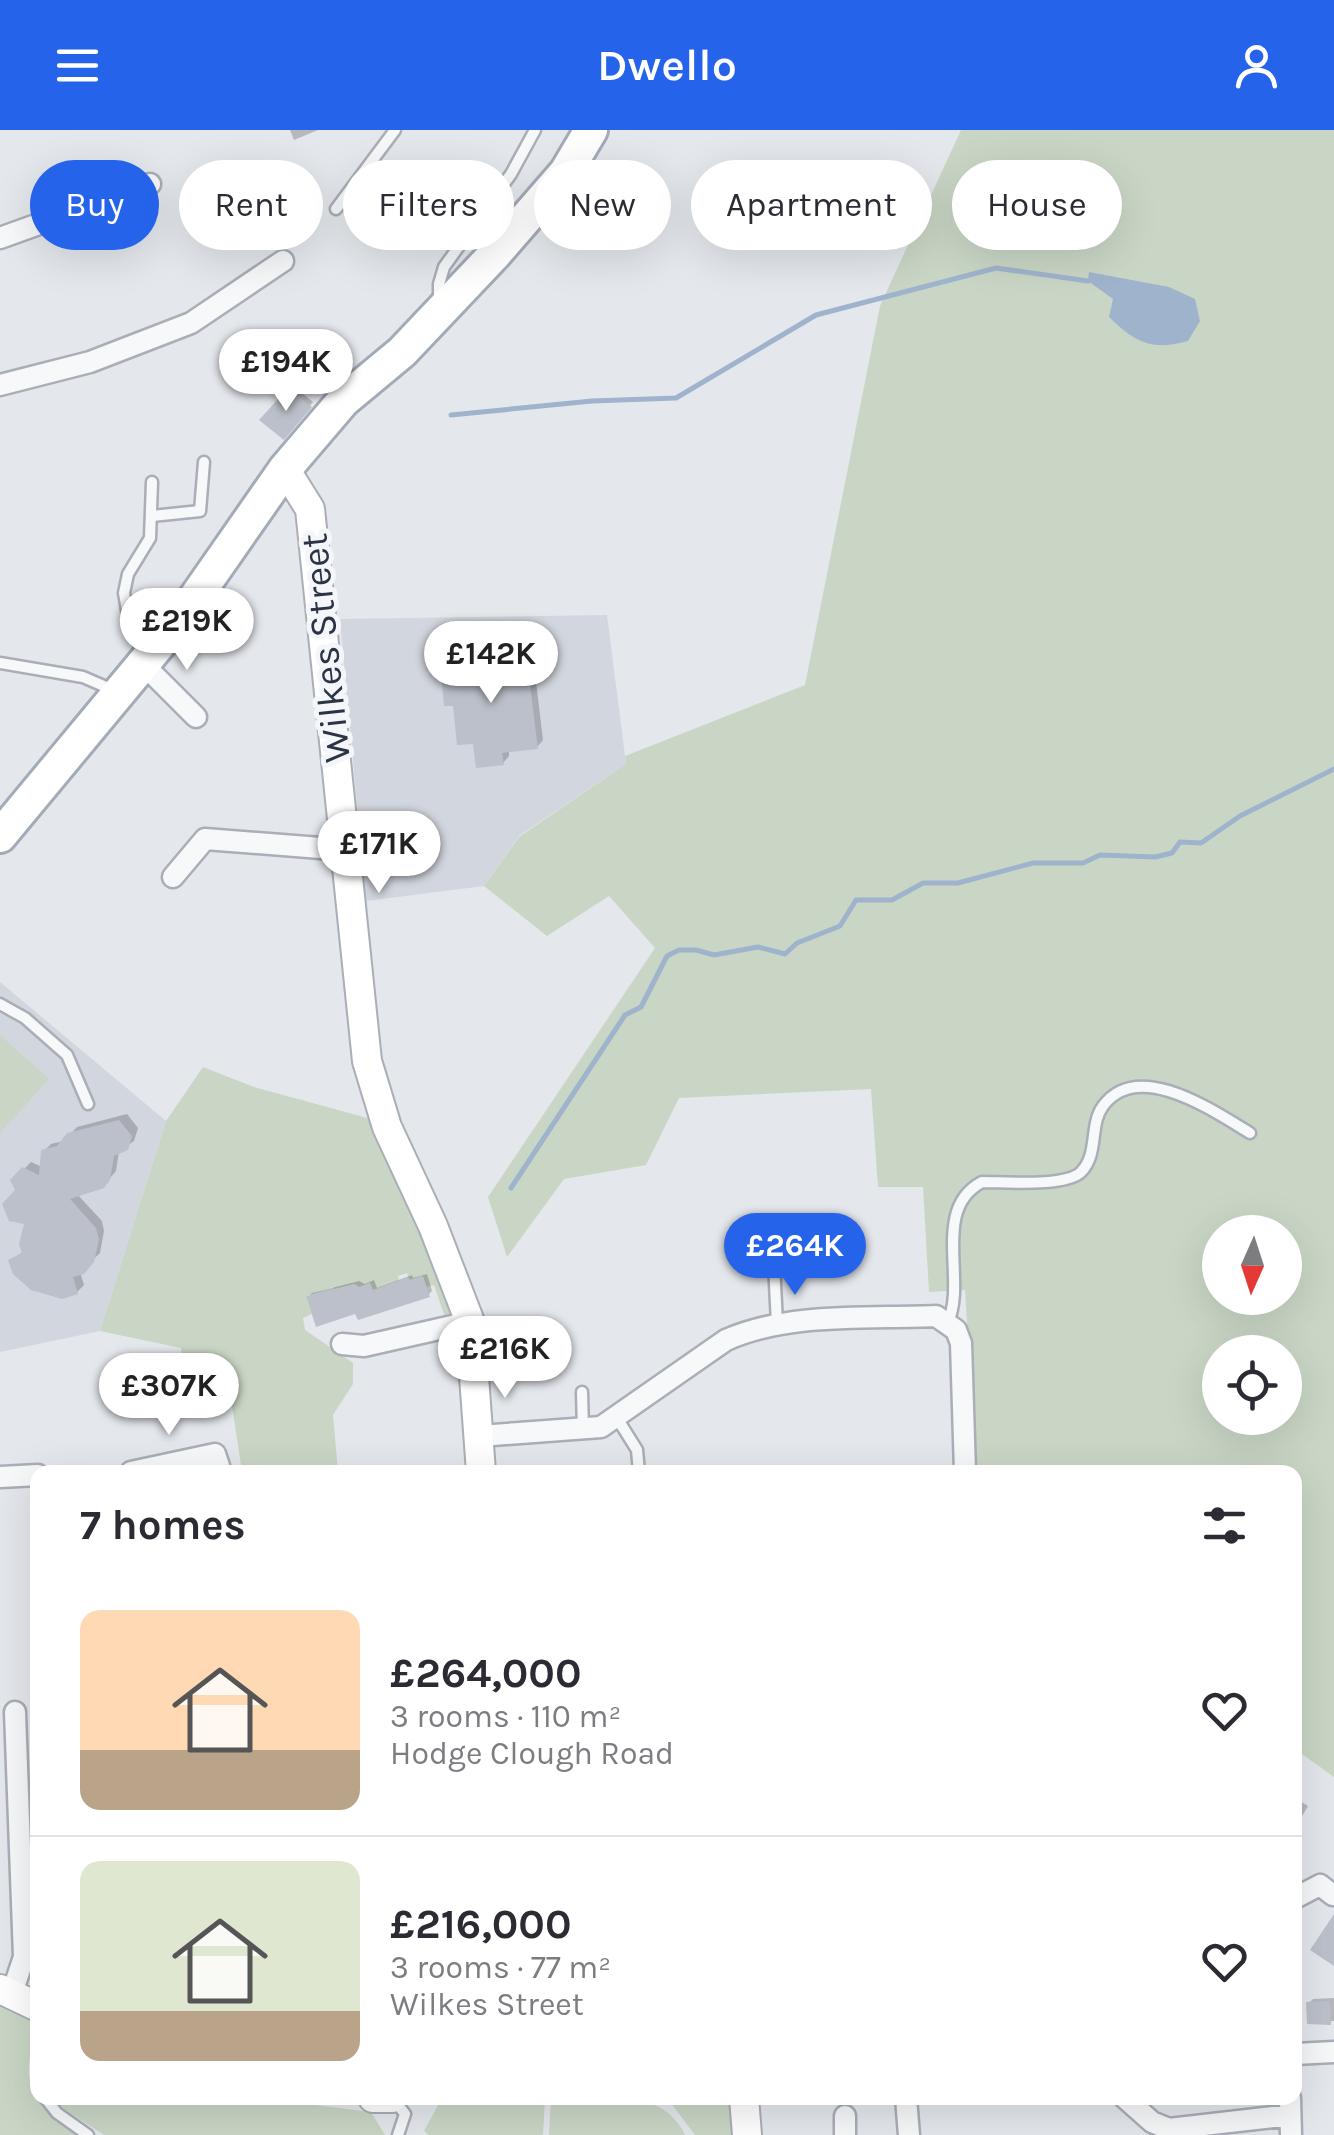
<!DOCTYPE html>
<html lang="en">
<head>
<meta charset="utf-8">
<style>
  :root { --surface:#fff; --page:#f7f7f7; --text:#2b2b33; --muted:#7c7c81; --line:#e1e1e2; --accent:#2563eb }
  body { margin:0; font-family:Karla,sans-serif; background:var(--page); color:var(--text); height:100vh; display:flex; flex-direction:column; font-size:38px; white-space:nowrap }
  * { box-sizing:border-box; margin:0 }
  p { font-size:32px; color:var(--muted) }
  .icon { flex:none; width:55px; height:55px; fill:none; stroke:currentColor; stroke-width:2; stroke-linecap:round; stroke-linejoin:round }
  .map { position:relative; flex:1; overflow:hidden }
  .sheet { position:absolute; left:30px; top:1335px; width:1272px; height:640px; display:flex; flex-direction:column; background:var(--surface); border-radius:20px; box-shadow:0 10px 40px #0002 }
  .sheet>* { flex:none }
  .top-card { position:absolute; left:30px; top:30px; width:1275px; height:90px; display:flex; gap:20px }
  .needle { width:65px; rotate:183deg }
  .fabs { position:absolute; left:1202px; top:1085px; display:grid; gap:20px }
  .fabs a { display:grid; place-items:center; width:100px; height:100px; border-radius:50%; background:var(--surface); box-shadow:0 10px 40px #0002; font-size:50px }
  .price { position:absolute; translate:-50% -85px; padding:0 22px; border-radius:35px; background:#fff; color:#222; font-size:32px; line-height:65px; filter:drop-shadow(0 2px 5px #0008) }
  .price::after { content:''; position:absolute; left:50%; top:60px; width:30px; height:22px; margin-left:-15px; background:inherit; clip-path:polygon(0 0,100% 0,50% 100%) }
  .price.active { background:var(--accent); color:#fff }
  ul { padding:0; list-style:none }
  li { display:flex; align-items:center; gap:30px; height:250px; padding:0 50px }
  li+li { border-top:2px solid var(--line) }
  li span { display:grid; place-items:center; flex:none; width:280px; height:200px; border-radius:20px; color:#555 }
  li>.icon { margin-inline-start:auto }
  span .icon { width:120px; height:120px; fill:#fffc; stroke-width:1 }
  li b { font-size:42px }
  h2 { display:flex; justify-content:space-between; align-items:center; height:120px; padding:0 50px; font-size:42px }
  .chip { padding:0 35px; border-radius:45px; background:var(--surface); box-shadow:0 10px 40px #0002; font-size:35px; line-height:90px }
  .chip.active { background:var(--accent); color:#fff }
  header { display:flex; justify-content:space-between; align-items:center; height:130px; padding:0 50px; background:var(--accent); color:#fff; font-size:45px; font-weight:600 }
  .map>svg:first-child { display:block }
  .built { fill:#d2d6de }
  .green { fill:#c9d6c5; fill-rule:evenodd }
  .water { fill:#9fb4cc }
  .shadow { fill:#0003 }
  .lines { fill:none; stroke-linecap:round; stroke-linejoin:round }
  .stream { stroke:#9fb4cc; stroke-width:5 }
  .building { fill:#bbc0ca }
  .lane-casing { stroke:#a9aeb7; stroke-width:15 }
  .street-casing { stroke:#a9aeb7; stroke-width:25 }
  .secondary-casing { stroke:#a9aeb7; stroke-width:32 }
  .primary-casing { stroke:#a3abb8; stroke-width:38 }
  .lane { stroke:#f7f8fa; stroke-width:10 }
  .street { stroke:#f7f8fa; stroke-width:20 }
  .secondary { stroke:#fff; stroke-width:28 }
  .primary { stroke:#fff; stroke-width:32 }
  .labels { text-anchor:middle; stroke-width:10; stroke-linejoin:round; paint-order:stroke }
  .street-label { font-size:38px; fill:#2b3445; stroke:#f4f6f9 }
</style>
</head>
<body>
<header><svg class="icon" aria-label="menu" viewBox="0 0 24 24"><path d="M4 6h16M4 12h16M4 18h16"/></svg>Dwello<svg class="icon" aria-label="person" viewBox="0 0 24 24"><circle cx="12" cy="8" r="4"/><path d="M4 21q1-7 8-7t8 7"/></svg></header>
<div class="map">
<svg width="1334" height="2005" viewBox="0 0 1334 2005">
  <rect width="100%" height="100%" fill="#e4e7ec"/>
  <path class="built" d="M607,485l19,149 -107,72 -35,50 -118,15 -26,-282z
    M0,852l166,139 -66,210 -100,21z"/>
  <path class="green" d="M961,0h373v1647l-39,-28v-277h-319l-11,-182 -36,2 -6,-105h-45l-7,-98 -192,9 -33,67 -82,14 -57,78 -19,-60 167,-249 -46,-52 -62,40 -63,-50 35,-49 107,-73 -1,-8 180,-71 75,-379zM1220,1102h65v66h-65zM1220,1222h65v66h-65z
    M0,905l49,44 -49,54z
    M203,937l51,20 117,32 20,51 33,63 27,77 -1,5 -5,2 -11,-32 -8,2 -4,-11 -13,4 -2,-7 -9,3 2,8 -27,6 -3,-7 -9,3v8l-3,-8 -8,-1 -12,15 -5,-13 -27,9 6,18 -9,4 2,12 48,33v21l-20,31 5,57h-96l-14,-93 -22,4 -3,-20h-20l-2,-15 -81,-17 66,-210z
    M0,1877l34,16c1,14 -4,27 -5,41 -3,33 21,55 48,71h-77z
    M54,1968h204l113,14 14,23h-281l-40,-26z
    M442,1968h103l-2,37h-114l-5,-4z
    M551,1968c45,-1 111,-13 134,37h-136z
    M667,1968h67l2,37h-41z"/>
  <path class="water" d="M1089,142l80,15 26,12 5,22 -12,20c-35,10 -53,2 -79,-24l4,-18 -25,-18z"/>
  <path class="shadow" d="M290,0h28l-24,10z
    M294,256l19,16 -30,34 -20,-16z
    M532,518l11,92 -6,7 -28,3v6l-6,7 -28,-22 -33,-78 7,-6z
    M127,984l11,14 -4,13 -15,10 -3,20 -13,15 -26,8 25,27 2,10 -4,22 -20,19 4,13 -7,7 -66,-32 13,-9 3,-29 -14,-42 18,-18 11,5 2,-16 7,-7 13,-3 13,-14z
    M427,1144l5,17 -4,4 -71,16 -49,-14 4,-4 47,-12 6,3 9,-4 3,8 35,-13 1,3z
    M1295,1668l13,8 -13,22z
    M1334,1868v23l-24,1 -1,-19 4,-4z"/>
  <g class="lines">
    <path class="stream" d="M451,285l141,-14 84,-3 140,-83 180,-47 92,13
      M511,1058l114,-173 16,-8 26,-51 12,-6h17l18,5 44,-8 27,7 12,-11 43,-17 16,-26h36l31,-17h35l75,-20h50l17,-8 55,2 17,-4 8,-11 21,1 39,-27 94,-47"/>
  </g>
  <path class="building" d="M288,258l24,19 -28,33 -25,-20z
    M526,523l12,96 -36,4 2,12 -28,3 -3,-24 -16,1 -4,-39h-9l-4,-44z
    M119,990l13,16 -4,14 -14,6 -4,24 -6,8 -34,11 26,29 3,11 -5,23 -10,12 -11,3 5,17 -16,5 -31,-9 -18,-16 -5,-14 14,-7 -3,-9 5,-20 -15,-3 -7,-17 13,-14 -5,-10 12,-13 17,8 2,-25 16,-4 10,-13z
    M423,1146l7,21 -72,23 -3,-6 -39,13 -10,-31 48,-12 6,3 10,-4 3,7 35,-13 2,3z
    M1334,1784v52l-24,-16z
    M1330,1871l1,24 -24,-1 -1,-22z"/>
  <g class="lines">
    <defs>
      <path id="lane" d="M336,79l59,-79
        M439,172v-18l5,-17 67,-93 24,-44
        M152,386l48,-5 4,-49
        M149,517l-21,-31 -4,-23 4,-19 22,-36 2,-56
        M0,533l83,14 30,13
        M0,874l25,14 42,37 21,49
        M772,1093l5,101
        M948,1192c19,-42 -17,-113 34,-140 23,0 84,5 99,-10 18,-18 8,-47 22,-66 35,-48 112,6 147,27
        M582,1262l1,38
        M617,1288l20,32 2,22
        M38,1921v36
        M45,1968l12,15 31,22
        M395,1971l10,13 -7,21"/>
      <path id="street" d="M0,108l150,-54
        M0,255l90,-23 101,-39 92,-62
        M143,534l53,53
        M173,747l32,-38 141,11
        M342,1214l22,2 106,-24
        M479,1306l122,-9 125,-87c63,-28 142,-21 210,-24l20,14 5,13 4,129
        M131,1342l84,-18 6,18
        M0,1347l38,-2
        M1295,1768l25,-13 13,10
        M12,1863l12,-36 -9,-245
        M1295,1924l39,-2
        M906,1968l3,37
        M1125,1968l27,24 17,7 121,-14
        M1290,1968l1,37
        M845,2005v-19"/>
      <path id="secondary" d="M285,339l25,40 57,552 20,66 46,99 37,96 11,150
        M0,1859l38,18
        M373,1968h19
        M744,1968l3,37"/>
      <path id="primary" d="M0,706l181,-218 104,-149 58,-68 59,-49 92,-97 72,-83 25,-42"/>
    </defs>
    <use href="#lane" class="lane-casing"/>
    <use href="#street" class="street-casing"/>
    <use href="#secondary" class="secondary-casing"/>
    <use href="#primary" class="primary-casing"/>
    <use href="#lane" class="lane"/>
    <use href="#street" class="street"/>
    <use href="#secondary" class="secondary"/>
    <use href="#primary" class="primary"/>
  </g>
  <g class="labels">
    <g class="street-label">
      <text transform="translate(325 518) rotate(-96)" y="13">Wilkes Street</text>
    </g>
  </g>
</svg>
<div class="fabs">
<a><svg class="needle" viewBox="-14 -14 28 28"><path d="M0-13l5 13h-10z" fill="#e53935"/><path d="M0 13l5-13h-10z" fill="#7c7c81"/></svg></a>
<a><svg class="icon" aria-label="locate" viewBox="0 0 24 24"><circle cx="12" cy="12" r="6"/><path d="M12 2v4M12 18v4M2 12h4M18 12h4"/></svg></a>
</div>
<b class="price" style="left:286px;top:284px">£194K</b>
<b class="price" style="left:187px;top:543px">£219K</b>
<b class="price" style="left:491px;top:576px">£142K</b>
<b class="price" style="left:379px;top:766px">£171K</b>
<b class="price active" style="left:795px;top:1168px">£264K</b>
<b class="price" style="left:505px;top:1271px">£216K</b>
<b class="price" style="left:169px;top:1308px">£307K</b>
<div class="top-card">
<a class="chip active">Buy</a>
<a class="chip">Rent</a>
<a class="chip">Filters</a>
<a class="chip">New</a>
<a class="chip">Apartment</a>
<a class="chip">House</a>
</div>
<section class="sheet">
<h2>7 homes<svg class="icon" aria-label="filters" viewBox="0 0 24 24"><path d="M4 7h16M4 17h16"/><circle cx="9" cy="7" r="2"/><circle cx="15" cy="17" r="2"/></svg></h2>
<ul>
<li><span style="background:linear-gradient(#ffd9b3 70%,#b9a48a 0)"><svg class="icon" aria-label="home" viewBox="0 0 24 24"><path d="M3 11l9-7 9 7M6 9v11h12V9"/></svg></span><div><b>£264,000</b><p>3 rooms · 110 m²</p><p>Hodge Clough Road</p></div><svg class="icon" aria-label="heart" viewBox="0 0 24 24"><path d="M12 20l-8-8c-3-5 5-10 8-4 3-6 11-1 8 4z"/></svg></li>
<li><span style="background:linear-gradient(#dfe7d0 75%,#b9a48a 0)"><svg class="icon" aria-label="home" viewBox="0 0 24 24"><path d="M3 11l9-7 9 7M6 9v11h12V9"/></svg></span><div><b>£216,000</b><p>3 rooms · 77 m²</p><p>Wilkes Street</p></div><svg class="icon" aria-label="heart" viewBox="0 0 24 24"><path d="M12 20l-8-8c-3-5 5-10 8-4 3-6 11-1 8 4z"/></svg></li>
</ul>
</section>
</div>
</body>
</html>
